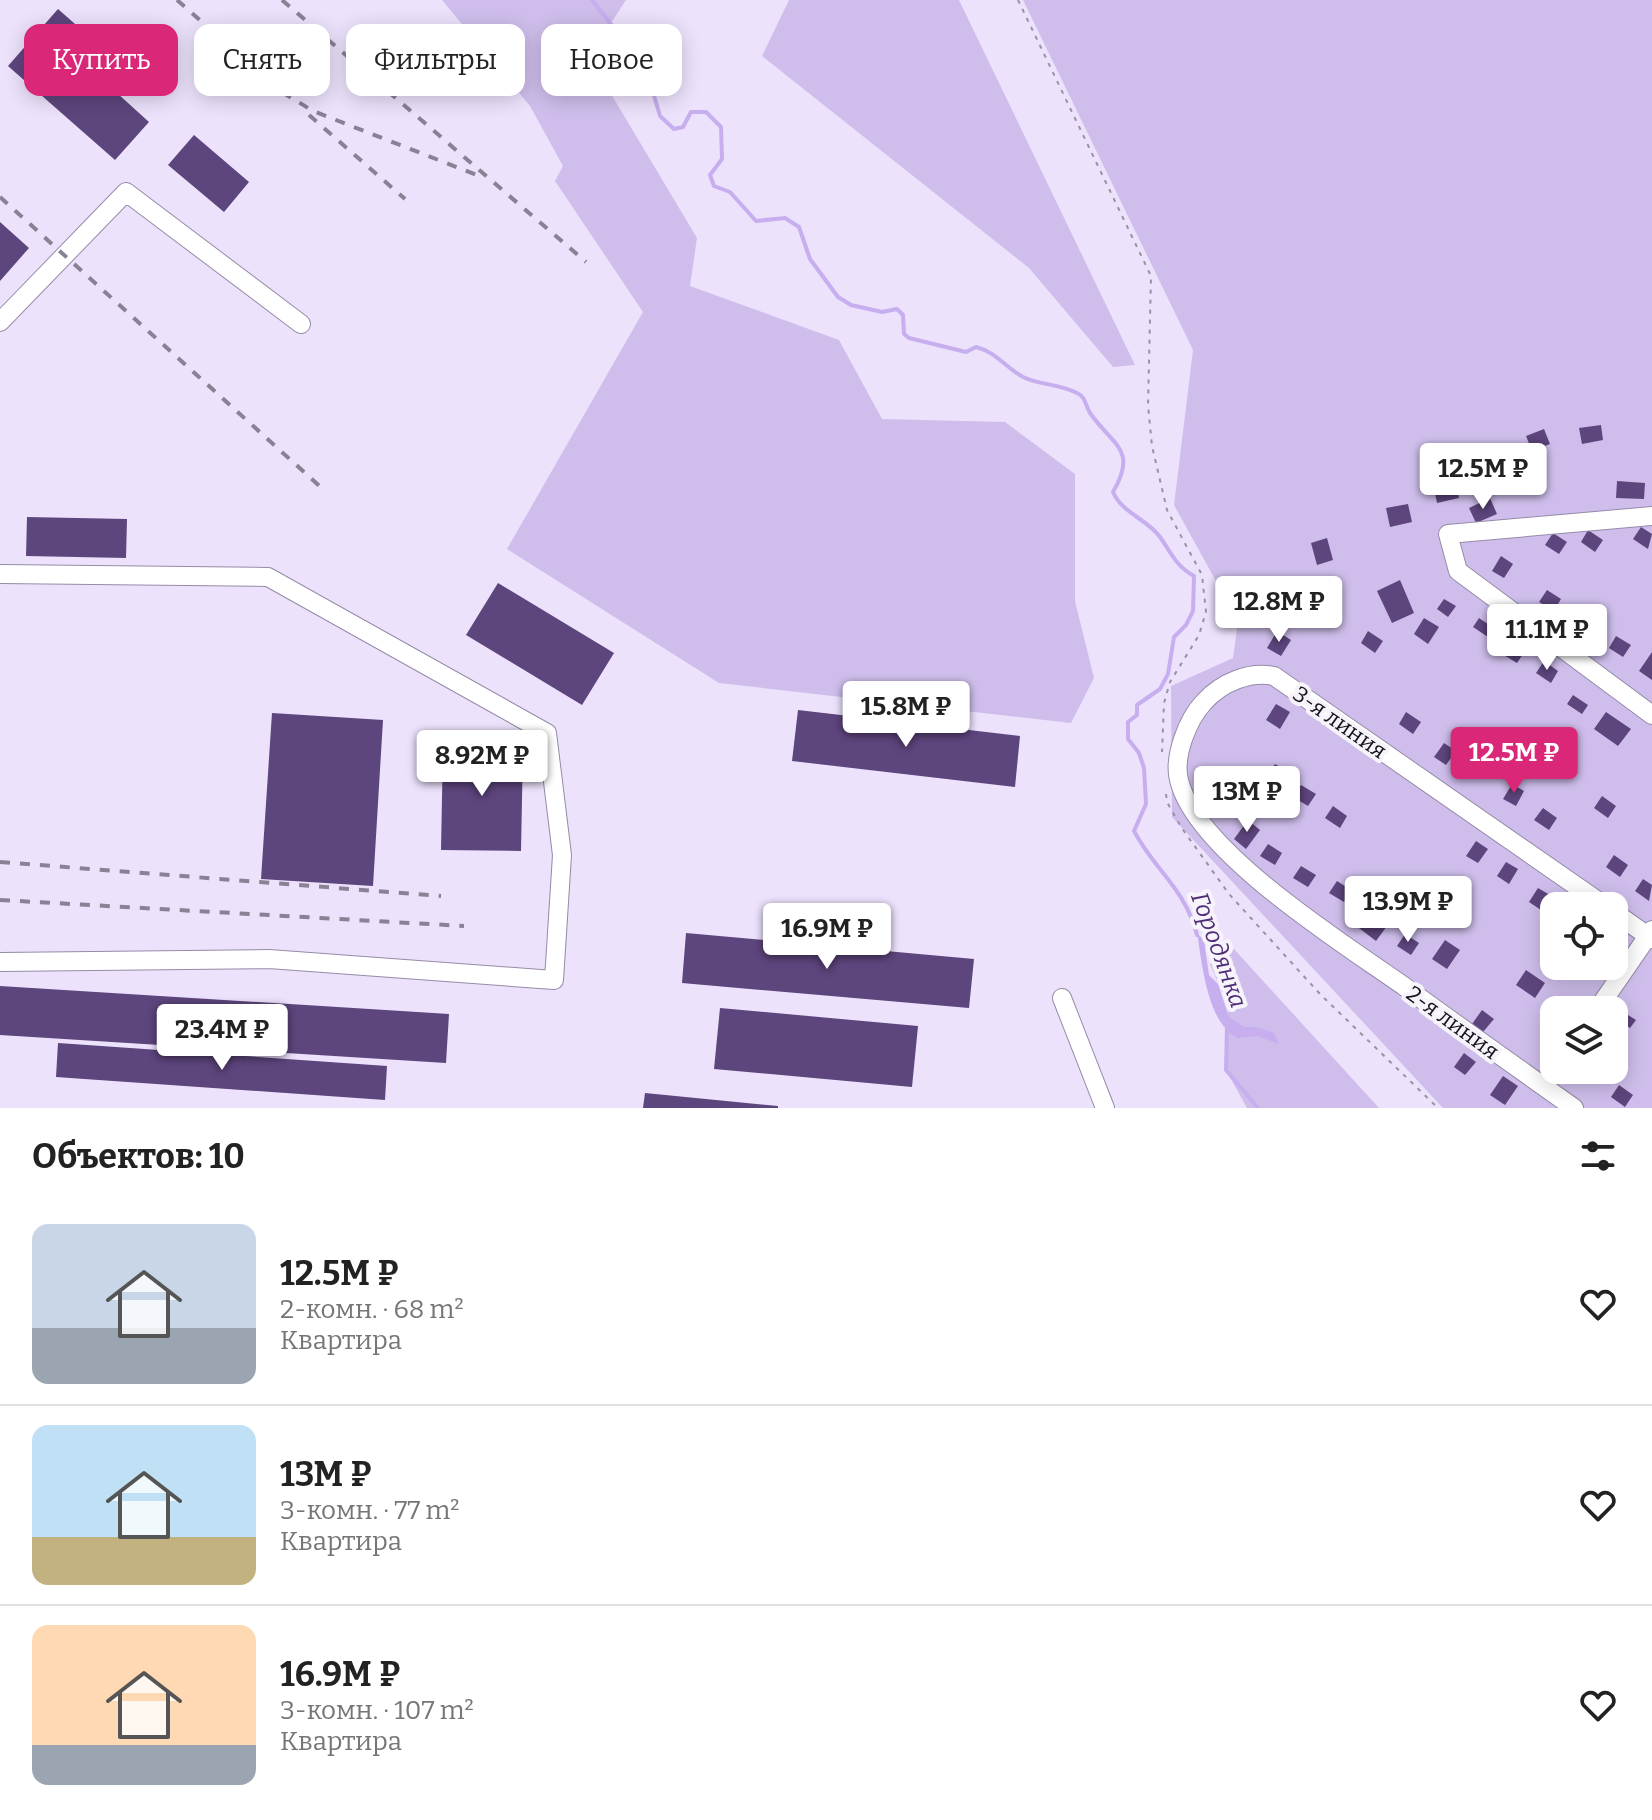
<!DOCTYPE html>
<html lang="ru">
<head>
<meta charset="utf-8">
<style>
  :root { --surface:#fff; --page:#f2f2f2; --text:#222; --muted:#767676; --line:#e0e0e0; --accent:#db2777 }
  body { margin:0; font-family:Bitter,serif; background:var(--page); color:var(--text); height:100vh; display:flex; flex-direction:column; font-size:30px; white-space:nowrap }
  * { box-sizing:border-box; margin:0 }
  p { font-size:26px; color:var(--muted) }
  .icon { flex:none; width:44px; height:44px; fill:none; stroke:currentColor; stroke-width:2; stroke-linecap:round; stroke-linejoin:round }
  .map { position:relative; height:1108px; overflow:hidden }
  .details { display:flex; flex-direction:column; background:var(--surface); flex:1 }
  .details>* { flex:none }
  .top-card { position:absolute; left:24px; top:24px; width:800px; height:72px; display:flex; gap:16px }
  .controls { position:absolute; left:1540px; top:892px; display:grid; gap:16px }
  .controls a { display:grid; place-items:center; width:88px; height:88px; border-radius:16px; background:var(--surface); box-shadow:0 4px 20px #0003; font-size:40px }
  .price { position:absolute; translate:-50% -68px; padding:0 18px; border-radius:8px; background:#fff; color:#222; font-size:26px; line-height:52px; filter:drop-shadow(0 2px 4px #0008) }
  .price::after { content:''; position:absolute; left:50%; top:48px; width:24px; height:18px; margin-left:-12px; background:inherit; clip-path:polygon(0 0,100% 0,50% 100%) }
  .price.selected { background:var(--accent); color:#fff }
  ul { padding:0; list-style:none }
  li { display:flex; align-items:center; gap:24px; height:200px; padding:0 32px }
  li+li { border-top:2px solid var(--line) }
  li span { display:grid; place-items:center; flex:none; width:224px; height:160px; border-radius:16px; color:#555 }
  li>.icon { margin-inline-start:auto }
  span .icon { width:96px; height:96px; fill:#fffc; stroke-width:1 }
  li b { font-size:34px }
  h2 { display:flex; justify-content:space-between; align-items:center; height:96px; padding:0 32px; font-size:34px }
  .tag { padding:0 28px; border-radius:16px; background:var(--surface); box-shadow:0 4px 20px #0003; font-size:28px; line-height:72px }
  .tag.selected { background:var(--accent); color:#fff }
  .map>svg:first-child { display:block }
  .green { fill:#cfbeec; fill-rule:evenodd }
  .water { fill:#c7aeee }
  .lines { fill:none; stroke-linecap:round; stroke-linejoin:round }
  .stream { stroke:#c7aeee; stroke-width:4 }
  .building { fill:#5d457d }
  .minor-casing { stroke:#968ba8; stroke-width:20 }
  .path { stroke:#9992a5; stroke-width:2; stroke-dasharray:4 6; stroke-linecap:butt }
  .minor { stroke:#fff; stroke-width:18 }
  .rail { stroke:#898194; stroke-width:4; stroke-dasharray:10 10; stroke-linecap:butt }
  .labels { text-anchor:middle; stroke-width:8; stroke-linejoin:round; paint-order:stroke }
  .street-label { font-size:22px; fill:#16121c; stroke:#f6f4fa }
  .water-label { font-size:24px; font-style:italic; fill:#4f2c77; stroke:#f6f4fa }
</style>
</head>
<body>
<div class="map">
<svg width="1652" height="1108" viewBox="0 0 1652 1108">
  <rect width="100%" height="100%" fill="#ece2fc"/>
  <path class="green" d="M442,0h184l-37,57 108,181 -7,48 149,54 43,79 123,3 70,52v127l19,77 -23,45 -352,-40 -212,-134 136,-237 -88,-131 8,-15 -33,-60z
    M789,0h170l176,365 -22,2 -84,-99 -267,-212z
    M1023,0h629v1108h-209l-271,-291 -1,-131 62,-28 5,-37 -64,-116 19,-155zM1554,906h60v60h-60zM1554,1010h60v60h-60z
    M1234,949l145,159h-132l-21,-38 2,-64 -18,-42z"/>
  <path class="water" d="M1197,933l7,7 5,35 9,9 11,33 15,10h12l18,6 5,11 -22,-8 -19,2c-31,-14 -36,-76 -41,-105z"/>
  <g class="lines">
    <path class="stream" d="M592,0l40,51 -6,12 21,9 13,44 14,13 9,-2 8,-15h15l15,15 1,32 -12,16 4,11 16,6 26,29 29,-3 14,9 11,32 28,38 13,8 31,7 15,-3 6,6 1,19 5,4 57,14 10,-5c20,5 29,20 47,30 16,8 37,7 54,16 9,4 8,12 13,20 23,33 48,36 23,79 9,21 34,27 47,45 12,17 15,28 34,39l-1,35 -7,14 -12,12 -6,37 -8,15 -23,16v10l-9,7v17l11,14 5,15 2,36 -12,27c21,40 51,57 63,104
      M1227,1026l-1,44 32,38"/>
  </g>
  <path class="building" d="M58,9l75,66 -16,18 32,29 -34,38 -107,-94z
    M194,135l55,47 -25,30 -56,-47z
    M0,222l29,26 -29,33z
    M1601,425l2,15 -21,4 -3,-16z
    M1544,429l6,15 -18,7 -6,-15z
    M1456,480l3,18 -22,5 -4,-19z
    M1617,481l28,2 -1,16 -28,-1z
    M1490,498l7,16 -21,9 -7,-15z
    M1408,504l4,18 -22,5 -4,-19z
    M27,517l100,2 -1,39 -100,-2z
    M1641,527l11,7 -4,15 -15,-10z
    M1588,530l15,10 -8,12 -14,-10z
    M1553,533l14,9 -8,12 -14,-9z
    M1327,538l6,22 -16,5 -6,-22z
    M1501,556l12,8 -9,14 -12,-7z
    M1400,580l14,33 -22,10 -15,-32z
    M498,583l116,70 -32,52 -116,-70z
    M1547,590l14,9 -7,12 -15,-9z
    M1444,599l12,7 -8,11 -11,-8z
    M1580,613l15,9 -8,12 -15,-9z
    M1424,618l15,9 -11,17 -14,-10z
    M1479,618l15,10 -6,9 -15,-10z
    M1277,631l14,9 -10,16 -14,-8z
    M1368,631l15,10 -8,12 -14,-10z
    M1616,636l15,9 -8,12 -14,-9z
    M1510,642l15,9 -8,12 -15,-9z
    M1652,652v28l-13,-9z
    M1544,661l14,10 -7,12 -15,-10z
    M1573,695l15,10 -6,9 -15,-10z
    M1276,704l14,8 -10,17 -14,-9z
    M798,710l222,26 -5,51 -223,-26z
    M1406,712l15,10 -8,12 -14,-10z
    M1606,712l25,17 -13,17 -24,-17z
    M272,713l111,7 -10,166 -112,-7z
    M1444,743l12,8 -10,14 -12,-8z
    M443,745l80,2 -2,104 -80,-1z
    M1275,764l14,9 -8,12 -14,-9z
    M1512,784l12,7 -8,15 -13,-7z
    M1301,785l15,9 -8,12 -15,-9z
    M1602,796l14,10 -8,12 -14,-10z
    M1333,806l14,10 -7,12 -15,-10z
    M1543,808l14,10 -8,12 -15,-10z
    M1248,820l12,10 -14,19 -12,-10z
    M1476,841l12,8 -10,14 -12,-7z
    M1268,844l14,9 -7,12 -15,-9z
    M1614,855l14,10 -8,12 -14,-10z
    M1506,862l12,7 -9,15 -12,-8z
    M1301,866l15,9 -8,12 -15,-9z
    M1643,879l9,6 -3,16 -14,-10z
    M1337,881l14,9 -7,12 -15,-9z
    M1538,888l12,7 -9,15 -12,-8z
    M1366,911l21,15 -11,15 -21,-16z
    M686,933l288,26 -5,49 -287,-25z
    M1405,934l14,9 -8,12 -14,-9z
    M1445,940l15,10 -13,19 -15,-10z
    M1526,970l19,13 -10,15 -19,-13z
    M0,986l449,28 -3,49 -446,-28z
    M720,1008l198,18 -6,61 -198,-18z
    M1482,1010l12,9 -11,13 -11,-8z
    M1620,1010l16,10 -6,8 -15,-10z
    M58,1043l329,23 -2,34 -329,-23z
    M1464,1053l12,9 -11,13 -11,-8z
    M1503,1076l15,10 -13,19 -15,-10z
    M1619,1085l14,10 -8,12 -14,-10z
    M645,1093l133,13v2h-135z"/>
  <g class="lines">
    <defs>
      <path id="minor" d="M0,322l126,-130 175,132
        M1652,516l-204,18 10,37 194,144
        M0,574l268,3 279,156 15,122 -8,125 -285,-21 -269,3
        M1614,912l38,27
        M1062,998l43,110
        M1597,1010l55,-80
        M1574,1108c-56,-40 -113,-80 -169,-121 -59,-42 -209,-135 -226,-207 -6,-24 9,-61 25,-78 18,-20 46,-31 70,-26l331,230"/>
    </defs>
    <use href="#minor" class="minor-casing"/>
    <path class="path" d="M1018,0l133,276 -3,129 4,41 15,64 35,65 4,37 -7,23 -29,47 -6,21 -2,49
      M1166,794l1,8 14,25 48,67 91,100 118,114"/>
    <use href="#minor" class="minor"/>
    <path class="rail" d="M177,0l105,92 31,19 169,66
      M282,0l304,262
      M309,115l96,84
      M0,197l325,294
      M0,862l441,34
      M0,900l464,26"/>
  </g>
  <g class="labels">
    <g class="street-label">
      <text transform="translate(1340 722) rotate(35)" y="8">3-я линия</text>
      <text transform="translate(1453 1022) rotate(36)" y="8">2-я линия</text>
    </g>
    <g class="water-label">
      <text transform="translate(1219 950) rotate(70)" y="8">Городянка</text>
    </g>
  </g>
</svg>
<div class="controls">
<a><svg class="icon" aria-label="locate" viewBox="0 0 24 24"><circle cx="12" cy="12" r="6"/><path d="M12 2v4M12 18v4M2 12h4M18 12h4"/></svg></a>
<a><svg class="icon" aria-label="layers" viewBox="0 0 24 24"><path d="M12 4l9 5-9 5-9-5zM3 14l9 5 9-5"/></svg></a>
</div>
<b class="price" style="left:1483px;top:511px">12.5M ₽</b>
<b class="price" style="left:1279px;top:644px">12.8M ₽</b>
<b class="price" style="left:1547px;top:672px">11.1M ₽</b>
<b class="price" style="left:906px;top:749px">15.8M ₽</b>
<b class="price selected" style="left:1514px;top:795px">12.5M ₽</b>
<b class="price" style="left:482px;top:798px">8.92M ₽</b>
<b class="price" style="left:1247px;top:834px">13M ₽</b>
<b class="price" style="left:1408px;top:944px">13.9M ₽</b>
<b class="price" style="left:827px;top:971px">16.9M ₽</b>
<b class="price" style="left:222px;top:1072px">23.4M ₽</b>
<div class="top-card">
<a class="tag selected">Купить</a>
<a class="tag">Снять</a>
<a class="tag">Фильтры</a>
<a class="tag">Новое</a>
</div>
</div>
<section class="details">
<h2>Объектов: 10<svg class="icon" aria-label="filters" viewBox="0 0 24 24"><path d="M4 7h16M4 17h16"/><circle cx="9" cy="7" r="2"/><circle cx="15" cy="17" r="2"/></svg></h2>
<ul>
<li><span style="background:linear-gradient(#c9d6e8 65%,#9aa5b1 0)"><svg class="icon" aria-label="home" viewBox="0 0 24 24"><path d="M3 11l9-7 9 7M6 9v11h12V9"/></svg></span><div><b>12.5M ₽</b><p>2-комн. · 68 m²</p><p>Квартира</p></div><svg class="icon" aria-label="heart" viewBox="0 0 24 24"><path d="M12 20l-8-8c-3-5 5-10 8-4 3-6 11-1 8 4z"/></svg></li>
<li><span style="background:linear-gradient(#bfe0f5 70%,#c2b280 0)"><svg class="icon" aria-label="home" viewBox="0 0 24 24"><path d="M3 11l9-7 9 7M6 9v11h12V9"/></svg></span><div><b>13M ₽</b><p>3-комн. · 77 m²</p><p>Квартира</p></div><svg class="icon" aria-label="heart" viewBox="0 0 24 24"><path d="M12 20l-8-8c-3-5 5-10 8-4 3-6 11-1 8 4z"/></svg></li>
<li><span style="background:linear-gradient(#ffd9b3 75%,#9aa5b1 0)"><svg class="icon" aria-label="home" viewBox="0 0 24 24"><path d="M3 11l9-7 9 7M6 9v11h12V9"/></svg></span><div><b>16.9M ₽</b><p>3-комн. · 107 m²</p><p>Квартира</p></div><svg class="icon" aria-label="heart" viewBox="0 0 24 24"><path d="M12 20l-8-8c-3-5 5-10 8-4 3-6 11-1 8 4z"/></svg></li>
</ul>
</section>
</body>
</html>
